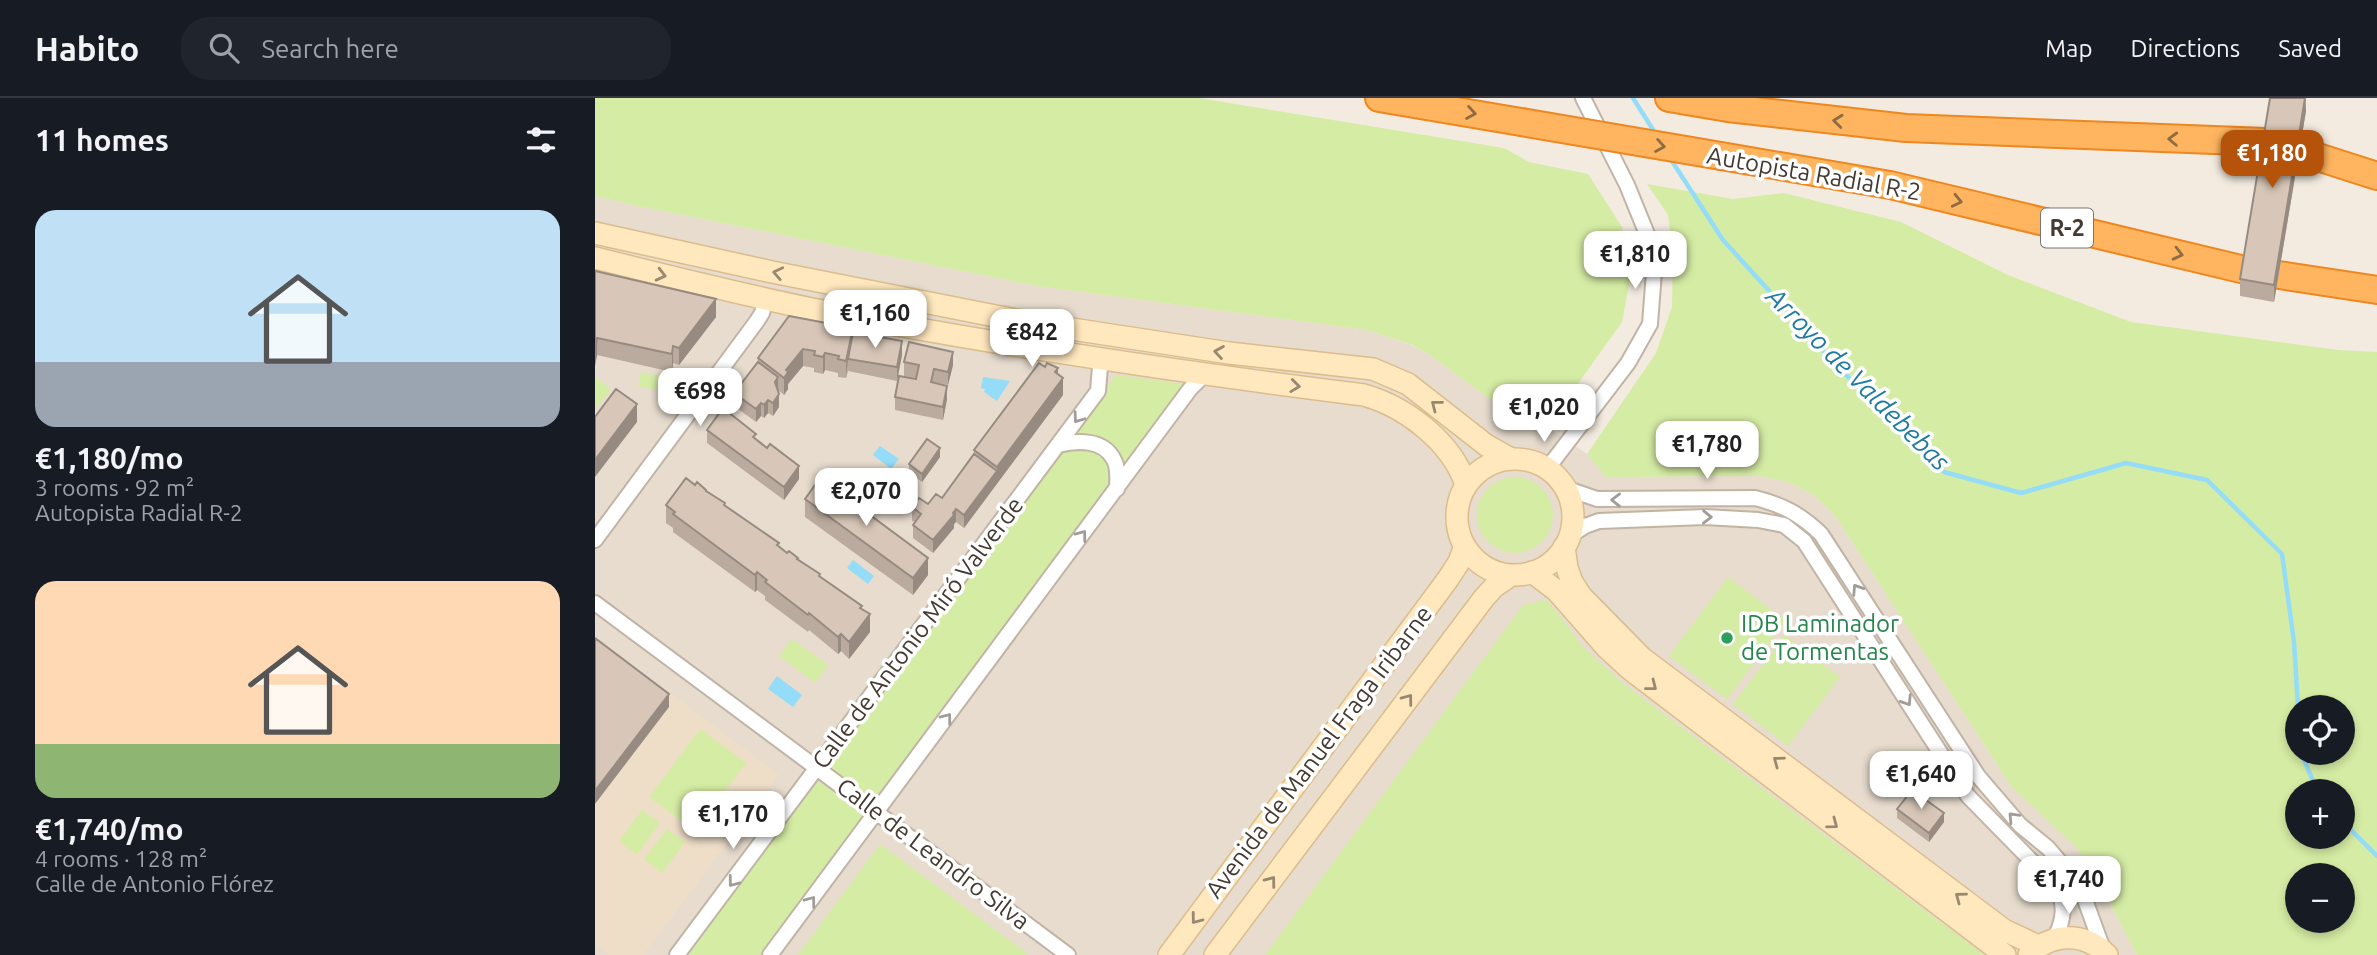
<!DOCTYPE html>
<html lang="en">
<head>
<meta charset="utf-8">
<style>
  :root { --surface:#171b24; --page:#20242c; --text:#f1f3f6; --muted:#9ea1a6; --line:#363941; --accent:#b45309 }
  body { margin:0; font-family:Ubuntu,sans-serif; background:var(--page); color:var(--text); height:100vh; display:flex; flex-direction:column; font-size:26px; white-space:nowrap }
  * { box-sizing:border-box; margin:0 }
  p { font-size:23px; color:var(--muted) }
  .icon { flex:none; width:38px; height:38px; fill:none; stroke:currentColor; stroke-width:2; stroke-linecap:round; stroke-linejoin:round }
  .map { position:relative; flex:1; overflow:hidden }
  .side { display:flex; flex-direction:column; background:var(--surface); width:595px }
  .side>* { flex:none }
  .buttons { position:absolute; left:1690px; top:597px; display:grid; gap:14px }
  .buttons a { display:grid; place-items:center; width:70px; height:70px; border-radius:50%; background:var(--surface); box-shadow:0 4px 10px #0003; font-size:35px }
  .price { position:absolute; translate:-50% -60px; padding:0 16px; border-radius:14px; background:#fff; color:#222; font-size:23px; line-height:46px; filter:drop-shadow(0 2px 4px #0008) }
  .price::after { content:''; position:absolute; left:50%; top:42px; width:21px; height:16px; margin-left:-10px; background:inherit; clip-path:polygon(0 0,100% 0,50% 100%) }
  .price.on { background:var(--accent); color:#fff }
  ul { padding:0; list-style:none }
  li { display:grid; align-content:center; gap:14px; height:371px; padding:0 35px }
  li span { display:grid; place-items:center; height:217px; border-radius:21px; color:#555 }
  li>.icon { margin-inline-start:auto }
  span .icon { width:126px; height:126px; fill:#fffc; stroke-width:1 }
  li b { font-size:30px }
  h2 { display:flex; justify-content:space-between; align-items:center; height:84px; padding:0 35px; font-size:30px }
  header { display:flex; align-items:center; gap:42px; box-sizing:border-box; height:98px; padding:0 35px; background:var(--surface); border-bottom:2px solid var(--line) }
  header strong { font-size:33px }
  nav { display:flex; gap:38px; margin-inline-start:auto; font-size:24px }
  .search { width:490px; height:63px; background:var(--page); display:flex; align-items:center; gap:18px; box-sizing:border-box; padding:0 24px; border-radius:28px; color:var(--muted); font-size:26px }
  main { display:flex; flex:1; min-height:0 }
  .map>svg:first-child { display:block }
  .residential { fill:#e7dcce }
  .education { fill:#eedec8 }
  .green { fill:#d5eca4; fill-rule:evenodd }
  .water { fill:#94dcf8 }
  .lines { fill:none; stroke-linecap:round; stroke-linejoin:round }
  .stream { stroke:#94dcf8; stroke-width:4.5 }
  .street-casing { stroke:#c1b4a5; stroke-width:18 }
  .secondary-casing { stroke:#dbbd8c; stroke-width:24 }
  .highway-casing { stroke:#ee871f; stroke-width:30 }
  .street { stroke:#fff; stroke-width:14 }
  .secondary { stroke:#ffe7be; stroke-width:21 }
  .highway { stroke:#ffb55f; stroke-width:26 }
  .highway-bridge-casing { stroke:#ee871f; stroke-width:30; stroke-linecap:butt }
  .highway-bridge { stroke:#ffb55f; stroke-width:26 }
  .wall { fill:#baab9e }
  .shaded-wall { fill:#978b81 }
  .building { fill:#d8c7b8; stroke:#978b81; stroke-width:2 }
  .oneway { stroke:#8f6b43 }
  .oneway2 { stroke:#988870 }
  .oneway3 { stroke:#a29c98 }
  .leisure-dot { fill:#2e9e5b; stroke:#fff; stroke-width:2.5 }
  .labels { text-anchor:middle; stroke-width:7; stroke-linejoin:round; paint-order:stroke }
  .shield { fill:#fff; stroke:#7c756f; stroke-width:2 }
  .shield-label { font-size:23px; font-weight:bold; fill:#443a31 }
  .street-label { font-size:24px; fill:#443a31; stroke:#fff }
  .leisure-label { font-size:24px; fill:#27864d; stroke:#fff; text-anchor:start }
  .water-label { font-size:26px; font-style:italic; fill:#1e7aa1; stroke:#fff }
</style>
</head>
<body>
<header>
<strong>Habito</strong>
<div class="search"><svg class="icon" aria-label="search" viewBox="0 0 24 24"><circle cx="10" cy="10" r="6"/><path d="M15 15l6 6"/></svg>Search here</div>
<nav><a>Map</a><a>Directions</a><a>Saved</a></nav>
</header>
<main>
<section class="side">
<h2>11 homes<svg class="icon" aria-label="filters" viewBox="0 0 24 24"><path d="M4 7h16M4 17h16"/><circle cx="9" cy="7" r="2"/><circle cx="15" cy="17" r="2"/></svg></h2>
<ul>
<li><span style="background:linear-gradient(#bfe0f5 70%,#9aa5b1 0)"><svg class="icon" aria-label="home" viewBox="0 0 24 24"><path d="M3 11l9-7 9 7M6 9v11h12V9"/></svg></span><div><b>€1,180/mo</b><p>3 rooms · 92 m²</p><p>Autopista Radial R-2</p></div></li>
<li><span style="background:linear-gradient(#ffd9b3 75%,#8fb573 0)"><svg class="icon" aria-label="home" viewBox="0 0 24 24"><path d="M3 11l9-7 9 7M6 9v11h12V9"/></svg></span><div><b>€1,740/mo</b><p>4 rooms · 128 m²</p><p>Calle de Antonio Flórez</p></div></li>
</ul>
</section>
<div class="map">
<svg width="1782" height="857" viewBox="0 0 1782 857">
  <rect width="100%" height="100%" fill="#f3ebe0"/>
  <path class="residential" d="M0,98l38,9 404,81 330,44 42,14 21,11 76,56 41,16 40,27 19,23 153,-1 29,6 26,13 22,22 175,269 67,62 22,36 37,71h-1542z"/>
  <path class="education" d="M0,539l184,138 -136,180h-34l-14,-10z"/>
  <path class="green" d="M0,0h604l305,50 25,14 59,12 34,53 8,53 -8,42 -75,105 -41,-16 -76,-56 -20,-11 -43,-14 -330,-44 -404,-81 -38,-9z
    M1052,86l86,15 51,-6 117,29 107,53 123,47 207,28 39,2v603h-240l-37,-71 -22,-35 -67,-63 -175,-269 -22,-22 -26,-13 -29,-6 -153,1 -19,-23 69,-101 16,-46 1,-54 -5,-38zM1703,609h45v45h-45zM1748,693v45h-45v-45zM1703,777h45v45h-45z
    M46,274l18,4 -3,14 -18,-4z
    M521,277l68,9 -423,571h-76z
    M0,279l16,12 -16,21z
    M882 417a38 38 0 1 1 76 0a38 38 0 1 1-76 0Z
    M1133,479l58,44 -59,78 -58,-43z
    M952,502l37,48 40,36 360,271h-719l258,-350z
    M1190,537l55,42 -52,69 -55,-42z
    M197,541l36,26 -13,18 -36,-27z
    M105,631l46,34 -51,68 -46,-34z
    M47,712l18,13 -23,32 -18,-14z
    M72,731l18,13 -23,31 -18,-14z
    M285,746l149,111h-231z"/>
  <path class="water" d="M388,279l27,4 -13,20 -13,-9 1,-3 -4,-1z
    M285,348l19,13 -8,10 -18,-14z
    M258,462l21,16 -6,8 -21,-16z
    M182,578l25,19 -9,12 -25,-18z"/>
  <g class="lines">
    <path class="stream" d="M1038,0l24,38
      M1075,60l53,82 117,129 104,103 77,21 105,-30 81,17 75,74 12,88 4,65
      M1706,654l16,39
      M1748,724l34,34"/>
    <defs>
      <path id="street" d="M463,347c19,-5 46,-6 56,15 5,9 3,20 3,29
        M952,371l81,-106 22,-39 4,-52 -5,-33 -22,-54 -44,-87
        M970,390l32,11 158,-1c28,7 45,16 66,36l157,242 42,49 28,23 24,28 12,21 20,55
        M974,438l16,-10 14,-5 106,-4 53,3 26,5 20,16 164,255 88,90c10,19 8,33 -1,52
        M0,442l162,-219 5,-8 4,-14
        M0,505l473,352
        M82,857l421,-564 2,-25 -4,-8
        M175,857l420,-566 14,-14"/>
      <path id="secondary" d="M0,135l177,39 254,50 203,31 144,16 35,15 78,61 25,14
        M0,160c72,18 144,36 217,51 183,36 368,63 552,86 42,12 88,47 102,90
        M862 419a58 58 0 1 1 116 0a58 58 0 1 1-116 0Z
        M969,449l3,21 5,14 9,14 61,62 362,272 34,16
        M937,474l25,19 50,57 24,22 374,285
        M574,857l279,-376 11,-17 6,-16
        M620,857l269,-357 11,-12 16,-11
        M1434,857c22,-22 55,-24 78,0"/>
      <path id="highway" d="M784,0l142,24
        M1074,0l59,10 178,20 360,14
        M1704,53l78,25
        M1126,58l169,29 355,85
        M1684,177l98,15"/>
    </defs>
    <use href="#street" class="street-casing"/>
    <use href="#secondary" class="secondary-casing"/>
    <use href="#highway" class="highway-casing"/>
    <use href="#street" class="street"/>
    <use href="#secondary" class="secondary"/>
    <use href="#highway" class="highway"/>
    <defs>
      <path id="highway-bridge" d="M926,24l200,34"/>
    </defs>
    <use href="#highway-bridge" class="highway-bridge-casing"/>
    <use href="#highway-bridge" class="highway-bridge"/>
  </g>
  <path class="wall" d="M1711,0v13l-32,191 -34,-6v-17z
    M0,173l121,46 -37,48 -6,-2 -1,9 -75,-17 -2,11z
    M258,234l49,23 -5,26 -49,-10 -2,7 -8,-1v-4l-13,-3 -2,4 -9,-2v-4l-11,-2 -15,18v5l-4,6 -6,-5 1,17 -6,9 -5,-3 -4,5 -3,-2 -5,6 -22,-16v-13l24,-31v-4z
    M309,264l49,3 -5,20 -14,-3v1l13,16 -4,21 -48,-10v-13l21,-18v-1l-12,-2z
    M463,277l5,20 -99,133 -8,-6 -2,2v4l-21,25 -20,-15v-13l2,-3 -3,-1v-14l16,-3 14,-6 32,-44v-4z
    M112,332l49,10 43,39 -15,21 -77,-57z
    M345,359l-18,25 -13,-10v-8z
    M100,387l11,7 156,117 8,23 -21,27 -8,-8 -3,3 -29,-24 -1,2 -43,-32v-4l-8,-6 -2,2 -82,-60v-4l-7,-5v-18z
    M210,401l123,76 -15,20 -108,-78z
    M1302,711l47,13 -15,20 -32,-24z"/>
  <path class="shaded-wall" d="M1710,0l1,13 -32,191v-17z
    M121,201v18l-37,48v-17z
    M258,230v17l-5,14 -2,19v-17z
    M2,240v17l-2,11v-17z
    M307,243v14l-5,26v-14z
    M78,248v17l-1,9v-18z
    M208,251v17l-15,18v5l-4,6v-17l2,-8z
    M358,254v13l-5,20v-13z
    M230,255v17l-2,4v-17z
    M463,270v16l5,-6v17l-99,133v-13l33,-44v-4z
    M183,279v13l-3,-8z
    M352,288v13l-4,21v-13z
    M184,296v13l-6,9v-13z
    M173,302v13l-4,5v-13z
    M166,305v13l-5,6v-13z
    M42,306v18l-42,55v-17z
    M345,350v9l-18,25v-8z
    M204,368v13l-15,21v-13z
    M361,411v13l-2,2v4l-21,25v-13z
    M333,460v17l-15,20v-17z
    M162,474v18l-2,2v-17z
    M275,516v18l-21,27v-17z
    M246,536v17l-3,3v-17z
    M74,596v13l-74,97v-13z
    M1349,715v9l-15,20v-9z"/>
  <path class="building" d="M1675,0h35l-31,187 -34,-6z
    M0,173l121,28 -37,49 -6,-2 -1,8 -75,-16 -2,11z
    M194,218l64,12 -7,33 -8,-2 1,-3 -14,-3 -2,4 -9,-2 1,-4 -12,-2 -17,21 2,2 -4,6 -26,-20z
    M258,234l49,9 -5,26 -49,-8z
    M314,244l44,10 -5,20 -14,-3 -3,13 16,4 -4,21 -48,-10 4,-21 17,3 3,-14 -15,-3z
    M163,264l20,15 -3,5 4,12 -6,9 -5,-3 -4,5 -3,-2 -5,6 -22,-16z
    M444,265l6,4 2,-4 11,5 -3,4 8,6 -66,89 -23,-17z
    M21,291l21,15 -42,56v-43z
    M128,310l33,26 -3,3 14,11 3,-4 29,22 -15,21 -77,-57z
    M332,341l13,9 -18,26 -13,-10z
    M379,356l23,17 -33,44 -8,-6 -3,4 1,2 -21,25 -20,-15 8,-11 -9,-7 7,-9 9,6 8,-10 6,4z
    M91,380l9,7 2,-3 9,8v1l19,12 -1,2 55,38 -2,2 10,8 2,-2 9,7 -1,1 23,15 -1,2 43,30 -2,2 10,6 -21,28 -8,-8 -3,3 -29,-24 -1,2 -43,-33 2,-2 -10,-8 -2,3 -82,-61 2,-2 -9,-7z
    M225,380l108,80 -15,20 -108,-79z
    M0,540l74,56 -74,97z
    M1317,692l32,23 -15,20 -32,-24z"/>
  <defs><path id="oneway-chevron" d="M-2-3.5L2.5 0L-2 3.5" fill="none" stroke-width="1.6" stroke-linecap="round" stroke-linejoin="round" transform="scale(1.75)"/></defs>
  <g class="oneway">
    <use href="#oneway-chevron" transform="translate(876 15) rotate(10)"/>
    <use href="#oneway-chevron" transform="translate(1243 23) rotate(-174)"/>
    <use href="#oneway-chevron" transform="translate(1578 41) rotate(-178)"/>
    <use href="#oneway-chevron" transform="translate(1065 48) rotate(10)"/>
    <use href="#oneway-chevron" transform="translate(1362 103) rotate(13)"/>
    <use href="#oneway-chevron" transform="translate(1583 156) rotate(14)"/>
  </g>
  <g class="oneway2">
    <use href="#oneway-chevron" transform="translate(183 175) rotate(-168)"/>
    <use href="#oneway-chevron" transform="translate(66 177) rotate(14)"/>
    <use href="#oneway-chevron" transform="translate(624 254) rotate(-171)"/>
    <use href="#oneway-chevron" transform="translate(700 288) rotate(7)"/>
    <use href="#oneway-chevron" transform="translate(841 307) rotate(-142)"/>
    <use href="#oneway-chevron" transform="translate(1057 588) rotate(38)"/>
    <use href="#oneway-chevron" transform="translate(813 601) rotate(-53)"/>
    <use href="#oneway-chevron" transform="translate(1183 663) rotate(-143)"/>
    <use href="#oneway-chevron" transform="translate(1238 726) rotate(37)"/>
    <use href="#oneway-chevron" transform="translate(676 783) rotate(-53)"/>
    <use href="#oneway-chevron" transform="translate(1365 799) rotate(-143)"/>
    <use href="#oneway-chevron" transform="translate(601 821) rotate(127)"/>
  </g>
  <g class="oneway3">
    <use href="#oneway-chevron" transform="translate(483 320) rotate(126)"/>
    <use href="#oneway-chevron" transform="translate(1021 402) rotate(-179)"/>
    <use href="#oneway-chevron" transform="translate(1112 419) rotate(1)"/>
    <use href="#oneway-chevron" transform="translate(487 437) rotate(-53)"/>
    <use href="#oneway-chevron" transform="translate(1262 491) rotate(-123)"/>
    <use href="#oneway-chevron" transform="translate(1312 603) rotate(57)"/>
    <use href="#oneway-chevron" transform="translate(352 620) rotate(-53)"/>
    <use href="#oneway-chevron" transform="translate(1418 719) rotate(-133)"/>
    <use href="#oneway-chevron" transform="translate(138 784) rotate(127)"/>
    <use href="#oneway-chevron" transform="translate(216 803) rotate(-53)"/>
  </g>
  <circle class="leisure-dot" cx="1132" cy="540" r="7"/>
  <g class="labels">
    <rect class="shield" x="1446" y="110.5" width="52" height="39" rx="5"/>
    <g class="shield-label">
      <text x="1472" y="138">R-2</text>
    </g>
    <g class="street-label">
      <text transform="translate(1219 76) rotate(10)" y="8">Autopista Radial R-2</text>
      <text transform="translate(323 535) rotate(-53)" y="8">Calle de Antonio Miró Valverde</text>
      <text transform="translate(724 654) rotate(-53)" y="8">Avenida de Manuel Fraga Iribarne</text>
      <text transform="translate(338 756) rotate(37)" y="8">Calle de Leandro Silva</text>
    </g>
    <g class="leisure-label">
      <text x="1146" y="534">IDB Laminador<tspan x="1146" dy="28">de Tormentas</tspan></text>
    </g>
    <g class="water-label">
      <text transform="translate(1263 281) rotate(45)" y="9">Arroyo de Valdebebas</text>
    </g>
  </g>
</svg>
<div class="buttons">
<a><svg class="icon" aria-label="locate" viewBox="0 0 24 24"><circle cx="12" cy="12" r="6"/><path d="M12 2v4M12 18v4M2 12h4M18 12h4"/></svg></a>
<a>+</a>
<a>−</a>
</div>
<b class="price on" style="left:1677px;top:92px">€1,180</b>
<b class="price" style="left:1040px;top:193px">€1,810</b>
<b class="price" style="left:280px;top:252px">€1,160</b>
<b class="price" style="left:437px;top:271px">€842</b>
<b class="price" style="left:105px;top:330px">€698</b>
<b class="price" style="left:949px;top:346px">€1,020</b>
<b class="price" style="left:1112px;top:383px">€1,780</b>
<b class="price" style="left:271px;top:430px">€2,070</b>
<b class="price" style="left:1326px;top:713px">€1,640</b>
<b class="price" style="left:138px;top:753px">€1,170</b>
<b class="price" style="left:1474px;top:818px">€1,740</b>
</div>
</main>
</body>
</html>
